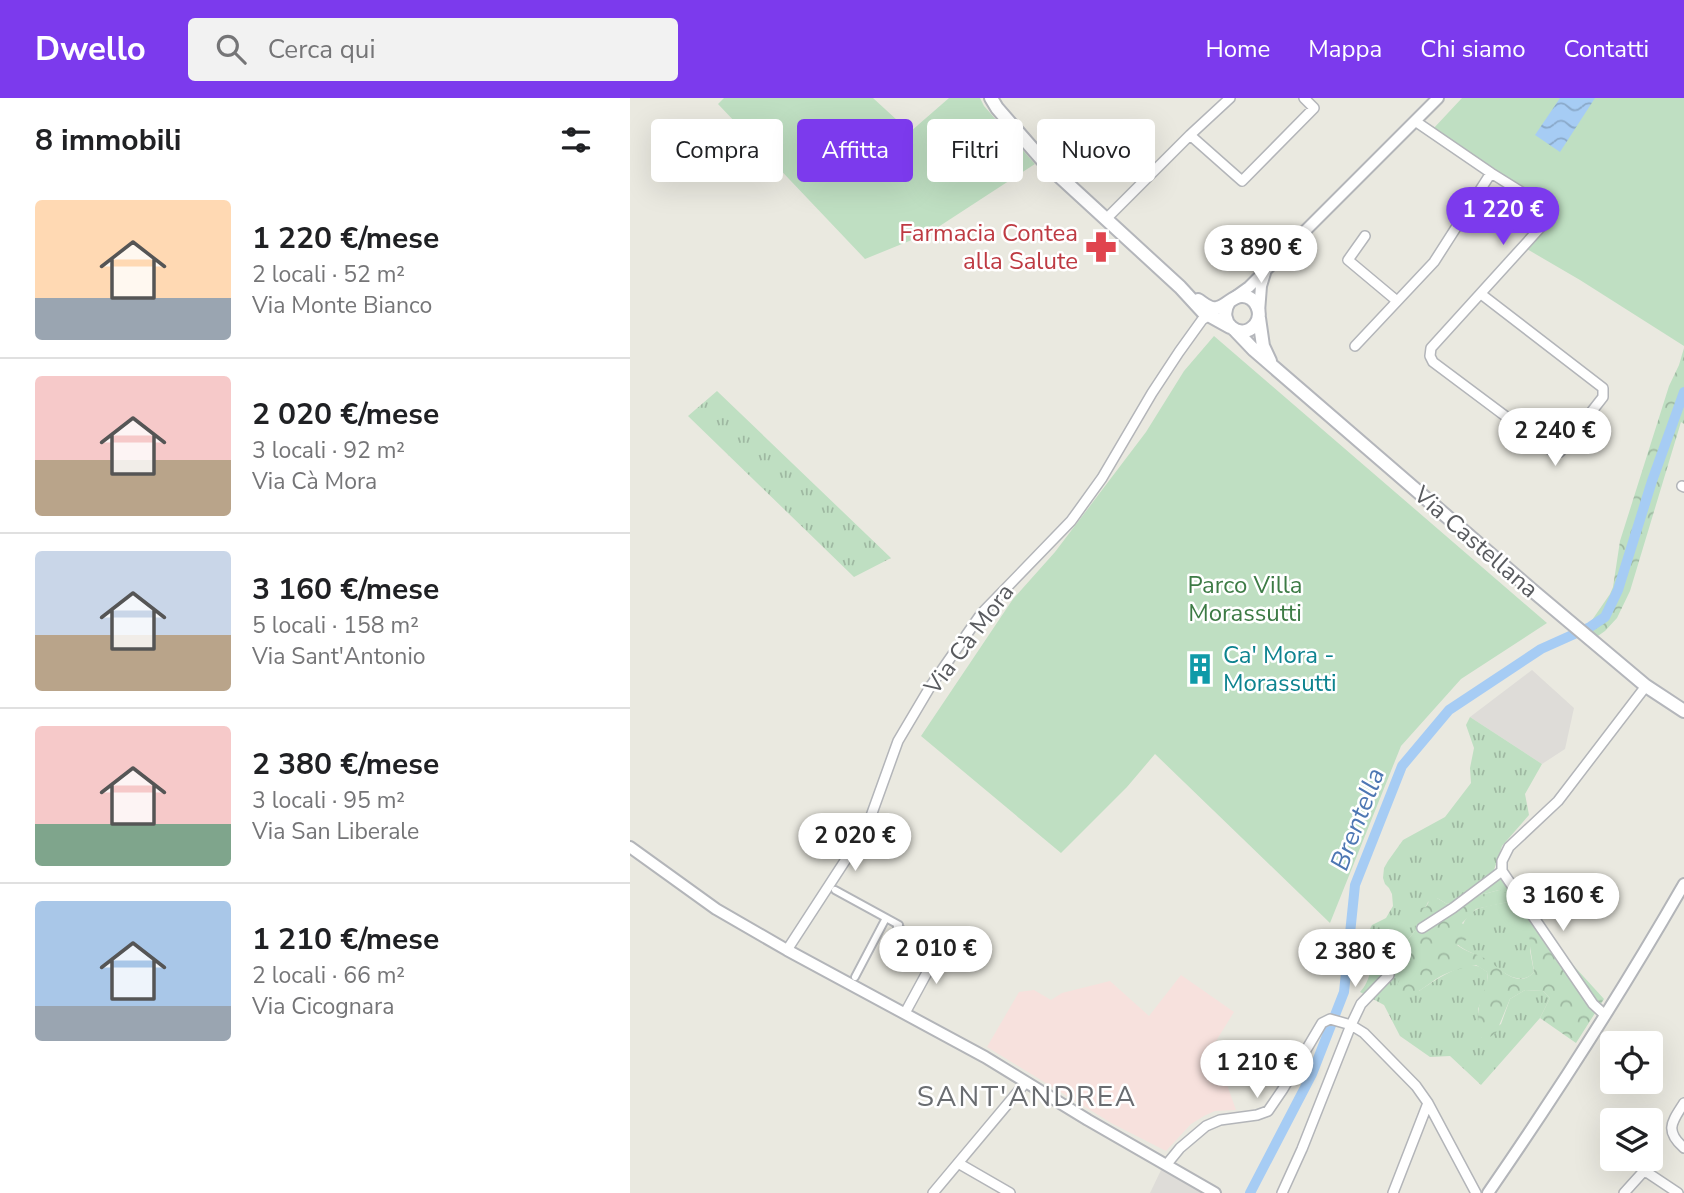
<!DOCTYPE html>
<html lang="it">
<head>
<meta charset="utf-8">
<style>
  :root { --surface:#fff; --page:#f2f2f2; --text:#202124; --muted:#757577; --line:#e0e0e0; --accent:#7c3aed }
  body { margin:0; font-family:"Nunito Sans",sans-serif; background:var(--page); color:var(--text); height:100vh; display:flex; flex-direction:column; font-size:26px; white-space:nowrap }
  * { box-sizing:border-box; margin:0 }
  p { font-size:23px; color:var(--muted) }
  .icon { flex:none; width:38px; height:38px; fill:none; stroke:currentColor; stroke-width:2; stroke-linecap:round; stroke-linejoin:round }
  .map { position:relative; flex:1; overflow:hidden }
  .panel { display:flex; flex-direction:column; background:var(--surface); width:630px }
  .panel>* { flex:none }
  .top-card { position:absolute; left:21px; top:21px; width:665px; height:63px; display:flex; gap:14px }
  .buttons { position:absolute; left:970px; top:933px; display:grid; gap:14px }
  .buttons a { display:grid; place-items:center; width:63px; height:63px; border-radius:7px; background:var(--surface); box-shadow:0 7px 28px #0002; font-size:35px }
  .price { position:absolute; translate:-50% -60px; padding:0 16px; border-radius:24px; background:#fff; color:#222; font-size:23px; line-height:46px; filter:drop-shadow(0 2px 4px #0008) }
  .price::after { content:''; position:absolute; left:50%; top:42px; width:21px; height:16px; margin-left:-10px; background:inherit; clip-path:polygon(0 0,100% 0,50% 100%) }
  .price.active { background:var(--accent); color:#fff }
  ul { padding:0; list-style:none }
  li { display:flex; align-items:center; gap:21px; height:175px; padding:0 35px }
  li+li { border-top:2px solid var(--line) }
  li span { display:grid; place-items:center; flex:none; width:196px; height:140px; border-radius:7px; color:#555 }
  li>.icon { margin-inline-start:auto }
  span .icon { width:84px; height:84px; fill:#fffc; stroke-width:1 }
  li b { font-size:30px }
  h2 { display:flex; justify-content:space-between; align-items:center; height:84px; padding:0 35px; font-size:30px }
  .pill { padding:0 24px; border-radius:7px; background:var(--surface); box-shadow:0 7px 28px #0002; font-size:24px; line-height:63px }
  .pill.active { background:var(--accent); color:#fff }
  header { display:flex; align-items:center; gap:42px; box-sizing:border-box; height:98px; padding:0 35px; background:var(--accent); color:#fff }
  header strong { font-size:33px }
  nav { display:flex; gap:38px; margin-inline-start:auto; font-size:24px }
  .search { width:490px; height:63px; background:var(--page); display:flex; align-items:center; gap:18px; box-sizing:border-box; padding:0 24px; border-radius:7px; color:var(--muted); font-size:26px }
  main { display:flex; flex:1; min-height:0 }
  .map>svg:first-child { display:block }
  .industrial { fill:#dedcd8 }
  .medical { fill:#f7e1dd }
  .grass { fill:url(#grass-tufts) }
  .forest { fill:url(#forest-crowns) }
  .green { fill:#bfdfc2 }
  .water { fill:url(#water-waves) }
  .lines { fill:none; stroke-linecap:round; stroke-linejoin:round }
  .canal { stroke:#a6ccf4; stroke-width:10 }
  .pedestrian-casing { stroke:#b3b5b9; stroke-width:10 }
  .minor-casing { stroke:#b3b5b9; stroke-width:12 }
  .tertiary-casing { stroke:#b3b5b9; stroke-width:14 }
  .secondary-casing { stroke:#b4b6bb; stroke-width:16 }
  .pedestrian { stroke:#fff; stroke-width:6 }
  .minor { stroke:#fff; stroke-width:9 }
  .tertiary { stroke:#fff; stroke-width:10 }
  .secondary { stroke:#fff; stroke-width:12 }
  .labels { text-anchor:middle; stroke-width:5; stroke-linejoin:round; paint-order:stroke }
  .health-label { font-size:24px; fill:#be3a42; stroke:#fff; text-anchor:end }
  .street-label { font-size:24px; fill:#595b5f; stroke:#fff }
  .park-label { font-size:24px; fill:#3d7b45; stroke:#fff }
  .culture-label { font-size:24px; fill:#0d838f; stroke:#fff; text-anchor:start }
  .water-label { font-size:26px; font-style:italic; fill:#4d77b3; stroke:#fff }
  .quarter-label { font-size:28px; letter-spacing:2px; fill:#6a6d71; stroke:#fff }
</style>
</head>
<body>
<header>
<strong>Dwello</strong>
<div class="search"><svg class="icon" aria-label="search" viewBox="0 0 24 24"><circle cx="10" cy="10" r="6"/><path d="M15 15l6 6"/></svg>Cerca qui</div>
<nav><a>Home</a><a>Mappa</a><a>Chi siamo</a><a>Contatti</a></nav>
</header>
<main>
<section class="panel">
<h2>8 immobili<svg class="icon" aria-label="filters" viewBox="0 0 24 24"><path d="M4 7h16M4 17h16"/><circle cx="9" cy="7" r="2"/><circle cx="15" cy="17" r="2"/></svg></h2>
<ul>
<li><span style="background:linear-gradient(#ffd9b3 70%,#9aa5b1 0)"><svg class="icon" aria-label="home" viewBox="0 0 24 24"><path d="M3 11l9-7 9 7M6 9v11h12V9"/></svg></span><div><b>1 220 €/mese</b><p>2 locali · 52 m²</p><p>Via Monte Bianco</p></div></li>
<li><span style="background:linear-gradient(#f6c9c9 60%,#b9a48a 0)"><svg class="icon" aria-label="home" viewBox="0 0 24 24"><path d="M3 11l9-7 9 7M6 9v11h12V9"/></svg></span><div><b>2 020 €/mese</b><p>3 locali · 92 m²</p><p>Via Cà Mora</p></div></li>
<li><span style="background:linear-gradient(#c9d6e8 60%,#b9a48a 0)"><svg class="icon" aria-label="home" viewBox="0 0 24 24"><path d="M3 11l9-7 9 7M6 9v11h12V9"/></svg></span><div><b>3 160 €/mese</b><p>5 locali · 158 m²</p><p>Via Sant'Antonio</p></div></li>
<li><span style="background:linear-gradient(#f6c9c9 70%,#7fa58c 0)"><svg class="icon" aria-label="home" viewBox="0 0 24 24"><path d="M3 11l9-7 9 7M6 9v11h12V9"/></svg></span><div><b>2 380 €/mese</b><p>3 locali · 95 m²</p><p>Via San Liberale</p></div></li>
<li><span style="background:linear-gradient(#a9c7e8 75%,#9aa5b1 0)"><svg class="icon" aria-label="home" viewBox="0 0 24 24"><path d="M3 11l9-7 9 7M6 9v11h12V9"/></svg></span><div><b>1 210 €/mese</b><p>2 locali · 66 m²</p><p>Via Cicognara</p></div></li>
</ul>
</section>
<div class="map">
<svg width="1054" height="1095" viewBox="0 0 1054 1095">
  <defs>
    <pattern id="grass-tufts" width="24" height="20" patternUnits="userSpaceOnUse" patternTransform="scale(1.75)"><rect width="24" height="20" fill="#bfdfc2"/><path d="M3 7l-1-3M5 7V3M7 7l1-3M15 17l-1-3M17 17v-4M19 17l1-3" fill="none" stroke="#9eb8a1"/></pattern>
    <pattern id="forest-crowns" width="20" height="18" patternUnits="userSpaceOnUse" patternTransform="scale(1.75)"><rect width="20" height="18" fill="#bfdfc2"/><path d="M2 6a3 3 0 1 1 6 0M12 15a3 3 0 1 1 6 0" fill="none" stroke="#9eb8a1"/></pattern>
    <pattern id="water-waves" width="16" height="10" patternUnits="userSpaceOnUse" patternTransform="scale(1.75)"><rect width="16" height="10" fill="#a6ccf4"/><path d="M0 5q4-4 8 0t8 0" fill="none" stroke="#8aa9c9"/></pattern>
  </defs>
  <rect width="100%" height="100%" fill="#eae9e0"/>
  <path class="industrial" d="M902,572l42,38 -9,41 -23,15 -72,-47z
    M532,1070l42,25h-54z"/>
  <path class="medical" d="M551,877l53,37 -26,42 18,28 10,28 -21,1 -11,5 -13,8 -25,27 -53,-27 -126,-77 32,-55 15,-2 17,10 11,-7 48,-12 39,35z"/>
  <path class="grass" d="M87,293l174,167 -37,19 -166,-161z
    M840,619l72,47 -17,30 4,21 -27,31 -8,24 38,50 -2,31 4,21c-15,17 -34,-3 -48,-12 -9,-6 -20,-8 -29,-16 9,-37 16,-35 51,-42l-9,-12 -52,14 -10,-6 -9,4 -13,29 -10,12 -10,21 6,8v4l18,15c12,-8 43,-30 58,-25 4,1 7,4 10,6v16l-9,21 3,29 20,-14 9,-25 15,-9 18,1 7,7 -10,20 -59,67 -31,-29 -20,1 -30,-21 -16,-31 -24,-13c11,-11 13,-31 13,-46l-5,-5v-8l4,-8 14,-7 7,-12 -1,-12 -3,-6 -4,-4 -2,-6 1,-10 4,-7 15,-21 42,-23 26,-34 -1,-15 4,-20 -8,-23z"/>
  <path class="forest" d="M1054,250v76l-3,-2 -51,169 -13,27 -12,13 -10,7 -11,-10 6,-5 20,-29 3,-7 7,-46 49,-155 10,-21z
    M869,792l12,5 -3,7 -32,7 -14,14 8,9 -2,7 -11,6c9,7 17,8 27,13 15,8 33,33 50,14 -2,-18 -8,-34 -2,-52l72,79 -28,44 -36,-25 10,-20 -7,-7 -18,-1 -15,9 -14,34 -6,4 -10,1c-1,-10 -3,-21 -1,-31 3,-15 10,-19 8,-35l-11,-7c-11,2 -22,5 -33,10 -14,7 -28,24 -45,21l-3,-6 6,-14v-4l-10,-11 1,-8 8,-10h5l10,-12 1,-6 -5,-6v-9l15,-3 7,-14 4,5 10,6z"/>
  <path class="green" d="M94,0h149l37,34 39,-34h31l4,8 51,58 -106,69 -64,26 -147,-155z
    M832,0h222v248l-104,-66 -60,-35 35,-38 -61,-38 -61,-40z
    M584,238l333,287 -86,56 -60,67 -71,177 -175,-169 -28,33 -66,66 -140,-117 92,-137 42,-47 91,-120 38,-61z"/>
  <path class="water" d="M930,0h35l-35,54 -25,-17z"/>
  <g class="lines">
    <path class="canal" d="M620,1095l62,-119 32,-82 11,-107 47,-119 47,-56 92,-61 49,-22 15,-10 13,-27 34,-109 32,-89"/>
    <defs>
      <path id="pedestrian" d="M205,792l64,35 -2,2 41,24
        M225,879l31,-59"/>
      <path id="minor" d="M560,37l52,46 72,-73 -10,-10
        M476,121l84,-84 40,-37
        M735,138l-17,24 49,41
        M851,196l122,94v9l-43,55 -8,-1 -119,-89 -3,-6 1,-8 118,-130 1,-6 -3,-4 -56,-35
        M725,248l79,-84 57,-89 -76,-52
        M1052,388l2,1
        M792,830l31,-20 49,-37
        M157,852l65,-100 19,-34 27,-75 32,-54 51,-73 90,-93 31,-43 50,-85 27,-41 23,-32 6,-4
        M275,915l44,-81 11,6
        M975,917l-12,-11 -91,-133v-10l7,-14 49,-46 88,-115
        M1054,1005c-12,19 -20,27 0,45
        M328,1065l52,30
        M537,1066l13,-16 26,-22 14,-6 37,-5 11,-4 15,-22 39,-66 8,-4 21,6 13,8 52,53 12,17 48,90
        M303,1095l93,-111
        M652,1095l20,-44 49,-124 10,-21 28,-29
        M763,1095l35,-90
        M994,1095l19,-21 5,1 30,20"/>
      <path id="tertiary" d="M605,199l14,-10 189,-189
        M629,214l2,-26 4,-13
        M0,749l86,62 71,41 198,107 103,63 127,73
        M858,1095c69,-100 135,-203 196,-309"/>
      <path id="secondary" d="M361,0l6,10 48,55 135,124 23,25 27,15
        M568,202c5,3 12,10 19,8 10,-2 15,-12 25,-12 14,0 22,18 13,29 -15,17 -39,-3 -26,-23
        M629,220l4,28 7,15
        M604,231l20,21 279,241 113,95 38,25"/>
    </defs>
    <use href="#pedestrian" class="pedestrian-casing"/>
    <use href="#minor" class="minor-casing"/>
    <use href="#tertiary" class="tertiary-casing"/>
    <use href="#secondary" class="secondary-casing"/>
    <use href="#pedestrian" class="pedestrian"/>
    <use href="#minor" class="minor"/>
    <use href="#tertiary" class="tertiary"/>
    <use href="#secondary" class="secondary"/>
  </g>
  <defs>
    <symbol id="pharmacy-bare" viewBox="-9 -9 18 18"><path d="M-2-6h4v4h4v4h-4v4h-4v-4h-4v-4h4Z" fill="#e0444e" stroke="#fff" stroke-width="2.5" paint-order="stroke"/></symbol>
    <symbol id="building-bare" viewBox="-9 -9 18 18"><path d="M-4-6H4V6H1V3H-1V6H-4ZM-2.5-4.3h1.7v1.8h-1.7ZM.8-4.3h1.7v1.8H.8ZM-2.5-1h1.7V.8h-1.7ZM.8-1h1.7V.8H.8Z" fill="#0f9aa8" stroke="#fff" stroke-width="2.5" paint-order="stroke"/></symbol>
  </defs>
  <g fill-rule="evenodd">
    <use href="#pharmacy-bare" x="449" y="127" width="44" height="44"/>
    <use href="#building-bare" x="548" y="549" width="44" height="44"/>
  </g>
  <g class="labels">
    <g class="health-label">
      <text x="448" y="143">Farmacia Contea<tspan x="448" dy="28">alla Salute</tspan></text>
    </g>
    <g class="street-label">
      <text transform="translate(846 444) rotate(41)" y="8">Via Castellana</text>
      <text transform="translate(339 541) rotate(-53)" y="8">Via Cà Mora</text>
    </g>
    <g class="park-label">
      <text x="615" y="495">Parco Villa<tspan x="615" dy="28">Morassutti</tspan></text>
    </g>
    <g class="culture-label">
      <text x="593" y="565">Ca' Mora -<tspan x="593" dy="28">Morassutti</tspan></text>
    </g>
    <g class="water-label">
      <text transform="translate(727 721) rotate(-69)" y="9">Brentella</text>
    </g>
    <g class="quarter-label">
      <text x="397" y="1008">SANT'ANDREA</text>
    </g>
  </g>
</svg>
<div class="buttons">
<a><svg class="icon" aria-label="locate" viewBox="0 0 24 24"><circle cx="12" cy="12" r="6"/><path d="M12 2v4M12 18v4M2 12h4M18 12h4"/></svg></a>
<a><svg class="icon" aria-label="layers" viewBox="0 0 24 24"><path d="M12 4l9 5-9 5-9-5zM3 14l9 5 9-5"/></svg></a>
</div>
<b class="price active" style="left:873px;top:149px">1 220 €</b>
<b class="price" style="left:631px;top:187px">3 890 €</b>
<b class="price" style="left:925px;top:370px">2 240 €</b>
<b class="price" style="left:225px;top:775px">2 020 €</b>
<b class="price" style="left:933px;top:835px">3 160 €</b>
<b class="price" style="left:306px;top:888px">2 010 €</b>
<b class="price" style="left:725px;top:891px">2 380 €</b>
<b class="price" style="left:627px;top:1002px">1 210 €</b>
<div class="top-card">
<a class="pill">Compra</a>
<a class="pill active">Affitta</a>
<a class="pill">Filtri</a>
<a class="pill">Nuovo</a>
</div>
</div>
</main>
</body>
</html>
